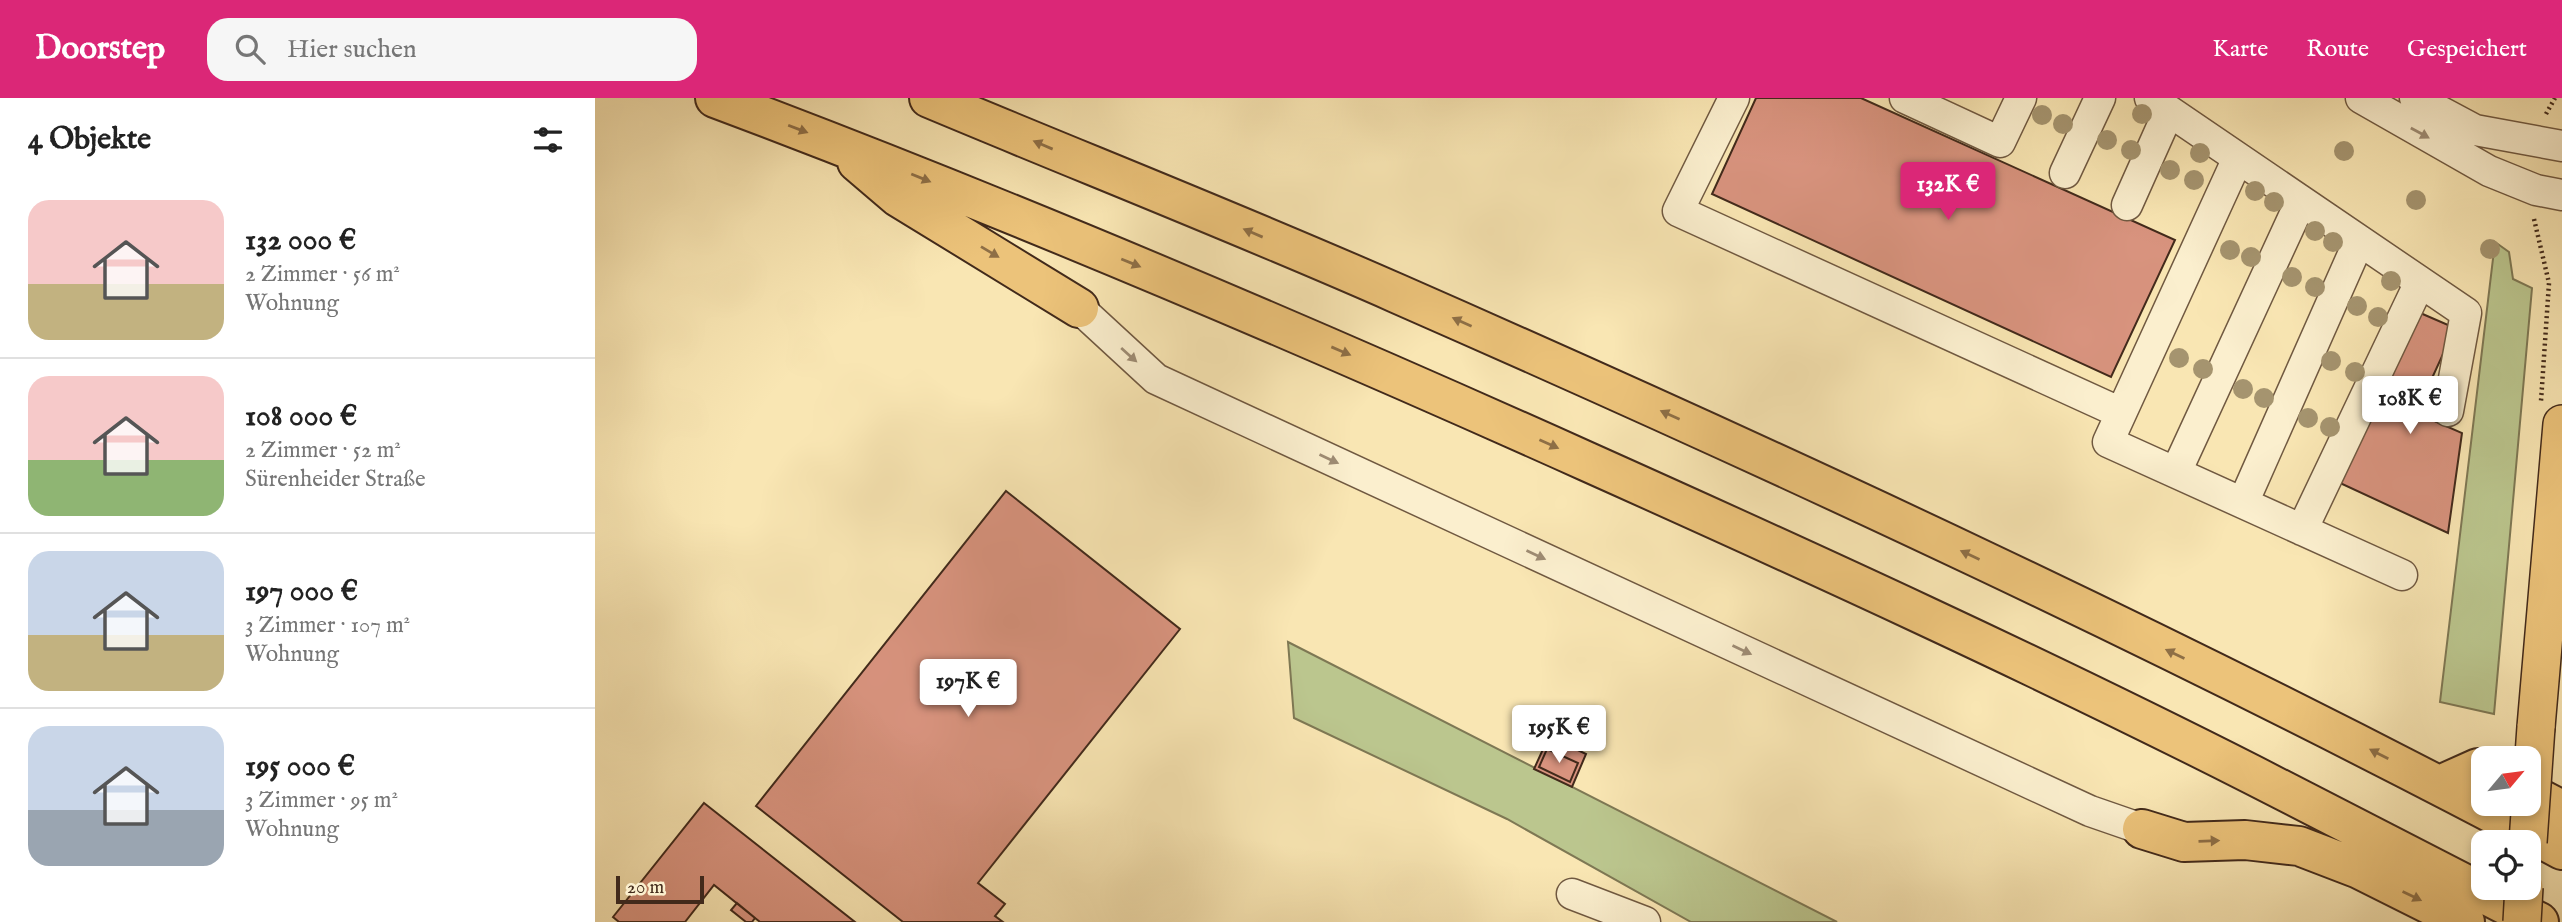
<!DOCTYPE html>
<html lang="de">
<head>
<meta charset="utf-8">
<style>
  :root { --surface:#fff; --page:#f6f6f6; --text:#222; --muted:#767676; --line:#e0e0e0; --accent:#db2777 }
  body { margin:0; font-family:"IM FELL English",serif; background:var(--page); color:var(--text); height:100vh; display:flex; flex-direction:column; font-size:26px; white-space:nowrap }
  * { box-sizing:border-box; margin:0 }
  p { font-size:23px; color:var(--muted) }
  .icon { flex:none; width:38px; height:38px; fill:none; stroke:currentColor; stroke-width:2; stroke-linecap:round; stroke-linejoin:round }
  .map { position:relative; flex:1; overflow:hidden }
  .details { display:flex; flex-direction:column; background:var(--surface); width:595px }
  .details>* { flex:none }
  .needle { width:46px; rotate:61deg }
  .tools { position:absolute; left:1876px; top:648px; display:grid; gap:14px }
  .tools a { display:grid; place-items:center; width:70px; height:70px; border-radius:14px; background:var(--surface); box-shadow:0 4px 10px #0003; font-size:35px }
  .scale { position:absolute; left:21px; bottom:18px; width:88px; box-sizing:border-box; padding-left:7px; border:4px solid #422a1b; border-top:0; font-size:19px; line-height:24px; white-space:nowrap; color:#422a1b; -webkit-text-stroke:5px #fbefce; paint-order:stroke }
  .price { position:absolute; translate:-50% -60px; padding:0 16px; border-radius:7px; background:#fff; color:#222; font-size:23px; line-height:46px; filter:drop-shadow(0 2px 4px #0008) }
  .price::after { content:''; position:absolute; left:50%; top:42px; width:21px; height:16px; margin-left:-10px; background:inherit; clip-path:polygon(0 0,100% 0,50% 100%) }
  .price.active { background:var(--accent); color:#fff }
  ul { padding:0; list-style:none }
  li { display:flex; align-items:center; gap:21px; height:175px; padding:0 28px }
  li+li { border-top:2px solid var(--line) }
  li span { display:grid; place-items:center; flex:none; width:196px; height:140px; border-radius:21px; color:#555 }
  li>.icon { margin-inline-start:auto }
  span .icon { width:84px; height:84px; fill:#fffc; stroke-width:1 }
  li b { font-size:30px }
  h2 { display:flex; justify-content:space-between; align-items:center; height:84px; padding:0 28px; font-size:30px }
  header { display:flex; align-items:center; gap:42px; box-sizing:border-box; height:98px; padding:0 35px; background:var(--accent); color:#fff }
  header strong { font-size:33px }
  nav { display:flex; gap:38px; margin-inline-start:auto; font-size:24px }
  .search { width:490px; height:63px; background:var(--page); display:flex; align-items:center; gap:18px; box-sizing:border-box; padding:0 24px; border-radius:21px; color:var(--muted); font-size:26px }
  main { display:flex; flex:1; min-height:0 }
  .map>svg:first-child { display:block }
  .green { fill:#bbc68e; stroke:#7e7854; stroke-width:2 }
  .building { fill:#d8937e; stroke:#422a1b; stroke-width:2 }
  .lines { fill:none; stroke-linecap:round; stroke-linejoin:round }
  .minor-casing { stroke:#705941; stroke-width:33 }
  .major-casing { stroke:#422a1b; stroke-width:40 }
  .highway-casing { stroke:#422a1b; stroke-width:42 }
  .path { stroke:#422a1b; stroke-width:4.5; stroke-dasharray:2 3.5; stroke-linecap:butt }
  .minor { stroke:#fbefce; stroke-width:30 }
  .major { stroke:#ecc37a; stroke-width:37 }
  .highway { stroke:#ecc37a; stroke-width:38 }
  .major-bridge-casing { stroke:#422a1b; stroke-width:40; stroke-linecap:butt }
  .major-bridge { stroke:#ecc37a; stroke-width:37 }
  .tree { fill:#a5946f }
  .oneway { fill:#8e6f46 }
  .oneway2 { fill:#9e8c74 }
</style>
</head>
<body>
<header>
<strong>Doorstep</strong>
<div class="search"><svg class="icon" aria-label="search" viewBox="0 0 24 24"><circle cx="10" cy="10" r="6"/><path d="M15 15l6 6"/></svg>Hier suchen</div>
<nav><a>Karte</a><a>Route</a><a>Gespeichert</a></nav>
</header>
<main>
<section class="details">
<h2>4 Objekte<svg class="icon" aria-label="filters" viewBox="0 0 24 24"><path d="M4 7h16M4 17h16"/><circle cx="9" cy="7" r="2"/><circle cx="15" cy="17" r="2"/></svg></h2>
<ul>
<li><span style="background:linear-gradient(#f6c9c9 60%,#c2b280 0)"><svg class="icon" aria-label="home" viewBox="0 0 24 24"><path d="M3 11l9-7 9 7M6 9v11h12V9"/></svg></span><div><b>132 000 €</b><p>2 Zimmer · 56 m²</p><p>Wohnung</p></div></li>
<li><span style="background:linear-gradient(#f6c9c9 60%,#8fb573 0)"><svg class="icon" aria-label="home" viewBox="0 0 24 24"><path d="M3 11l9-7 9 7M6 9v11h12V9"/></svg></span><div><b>108 000 €</b><p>2 Zimmer · 52 m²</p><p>Sürenheider Straße</p></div></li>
<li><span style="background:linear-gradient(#c9d6e8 60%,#c2b280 0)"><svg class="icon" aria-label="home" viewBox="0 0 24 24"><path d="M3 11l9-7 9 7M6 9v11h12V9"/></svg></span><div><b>197 000 €</b><p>3 Zimmer · 107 m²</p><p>Wohnung</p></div></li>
<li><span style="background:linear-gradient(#c9d6e8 60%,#9aa5b1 0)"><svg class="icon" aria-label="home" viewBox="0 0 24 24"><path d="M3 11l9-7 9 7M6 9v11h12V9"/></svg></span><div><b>195 000 €</b><p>3 Zimmer · 95 m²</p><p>Wohnung</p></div></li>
</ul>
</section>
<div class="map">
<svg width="1967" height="824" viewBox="0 0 1967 824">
  <rect width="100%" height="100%" fill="#f9e6b3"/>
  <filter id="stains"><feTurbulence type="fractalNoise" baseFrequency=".00286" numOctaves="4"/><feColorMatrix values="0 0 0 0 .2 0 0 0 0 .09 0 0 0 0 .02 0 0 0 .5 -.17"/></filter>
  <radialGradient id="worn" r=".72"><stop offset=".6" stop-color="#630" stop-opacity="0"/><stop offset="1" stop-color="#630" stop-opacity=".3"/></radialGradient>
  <path class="green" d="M1900,144l14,10 4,27 19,9 -38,426 -54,-12z
    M693,544l549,280h-146l-184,-103 -213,-101z"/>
  <path class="building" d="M1161,0h105l314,142 -64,137 -399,-183z
    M1823,214l37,16 -39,85 46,20 -14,100 -108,-50z
    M411,393l174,138 -202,254 27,21 -10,12 8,6h-100l-147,-116z
    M954,638l37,18 -14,33 -38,-18z
    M952,651l31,14 -8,19 -31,-15z
    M109,705l151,119h-95l-46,-37 -29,37h-66l-6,-5z
    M142,805l18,15 -3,4h-6l-15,-12z"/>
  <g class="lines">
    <defs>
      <path id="minor" d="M1139,0l-56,113 443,202
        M1310,0l95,44 21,-44
        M1555,0l316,215 -18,98
        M1766,0l128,73 47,19 26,5
        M1820,0l60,32 87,16
        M1643,60l-130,284 294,133
        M1470,75l35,-75
        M1532,107l42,-94
        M484,210l77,71 934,432 52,18
        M1581,374l125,-271
        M1648,405l116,-262
        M1707,432l118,-248
        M977,796l73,28"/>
      <path id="major" d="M1941,629l26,-303"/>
      <path id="highway" d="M120,0c296,111 586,235 873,364 223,100 446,202 665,313 95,48 190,98 286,147
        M334,0c155,65 313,127 467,195 394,173 785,355 1166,557
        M262,64l41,35 181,111
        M1845,687l38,-17 5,2
        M1934,695l33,17
        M1547,731l42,13 61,-2 54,6 60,23 106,53"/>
    </defs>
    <use href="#minor" class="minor-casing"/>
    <use href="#major" class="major-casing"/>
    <use href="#highway" class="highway-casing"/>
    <path class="path" d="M1951,16l9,-16
      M1939,121l15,64 -8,118"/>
    <use href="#minor" class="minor"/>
    <use href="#major" class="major"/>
    <use href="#highway" class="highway"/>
    <defs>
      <path id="major-bridge" d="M1933,744l8,-115
        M1927,824l2,-35"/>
    </defs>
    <use href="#major-bridge" class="major-bridge-casing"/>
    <use href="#major-bridge" class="major-bridge"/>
  </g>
  <g class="tree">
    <circle cx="1547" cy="16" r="10"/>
    <circle cx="1447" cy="17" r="10"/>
    <circle cx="1468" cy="26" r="10"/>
    <circle cx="1512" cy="42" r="10"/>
    <circle cx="1536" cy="52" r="10"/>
    <circle cx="1749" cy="53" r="10"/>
    <circle cx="1605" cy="55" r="10"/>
    <circle cx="1575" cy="72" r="10"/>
    <circle cx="1599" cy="82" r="10"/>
    <circle cx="1660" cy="93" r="10"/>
    <circle cx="1821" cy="102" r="10"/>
    <circle cx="1679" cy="104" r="10"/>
    <circle cx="1720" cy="133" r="10"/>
    <circle cx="1738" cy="144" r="10"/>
    <circle cx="1895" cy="151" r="10"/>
    <circle cx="1635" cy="152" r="10"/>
    <circle cx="1656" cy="159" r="10"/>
    <circle cx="1697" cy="179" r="10"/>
    <circle cx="1796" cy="183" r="10"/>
    <circle cx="1720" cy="189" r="10"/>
    <circle cx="1762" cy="208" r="10"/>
    <circle cx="1783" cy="219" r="10"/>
    <circle cx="1584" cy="260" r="10"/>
    <circle cx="1736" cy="263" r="10"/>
    <circle cx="1608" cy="271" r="10"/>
    <circle cx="1760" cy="274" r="10"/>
    <circle cx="1648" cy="291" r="10"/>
    <circle cx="1669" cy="300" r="10"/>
    <circle cx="1713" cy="320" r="10"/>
    <circle cx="1735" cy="329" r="10"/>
  </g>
  <defs><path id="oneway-solid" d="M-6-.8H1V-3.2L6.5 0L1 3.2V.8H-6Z" transform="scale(1.75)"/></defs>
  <g class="oneway">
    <use href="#oneway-solid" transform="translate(203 31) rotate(21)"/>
    <use href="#oneway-solid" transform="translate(448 47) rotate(-157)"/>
    <use href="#oneway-solid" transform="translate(326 80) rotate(22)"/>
    <use href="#oneway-solid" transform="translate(658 135) rotate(-157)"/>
    <use href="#oneway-solid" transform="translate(395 154) rotate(31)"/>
    <use href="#oneway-solid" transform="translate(536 165) rotate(22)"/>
    <use href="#oneway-solid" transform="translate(867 224) rotate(-156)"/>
    <use href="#oneway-solid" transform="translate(746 253) rotate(23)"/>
    <use href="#oneway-solid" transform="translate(1075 317) rotate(-156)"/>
    <use href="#oneway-solid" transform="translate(954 346) rotate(24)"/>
    <use href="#oneway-solid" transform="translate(1375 457) rotate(-155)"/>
    <use href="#oneway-solid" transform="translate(1580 556) rotate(-154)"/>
    <use href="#oneway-solid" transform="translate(1784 656) rotate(-153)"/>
    <use href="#oneway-solid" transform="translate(1614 743) rotate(-2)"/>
    <use href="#oneway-solid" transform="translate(1817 798) rotate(26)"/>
  </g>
  <g class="oneway2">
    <use href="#oneway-solid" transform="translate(1825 35) rotate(29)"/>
    <use href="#oneway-solid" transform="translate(534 257) rotate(42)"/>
    <use href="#oneway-solid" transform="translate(734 361) rotate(25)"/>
    <use href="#oneway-solid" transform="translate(941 457) rotate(25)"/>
    <use href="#oneway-solid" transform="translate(1147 552) rotate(25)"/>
  </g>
  <rect width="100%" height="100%" filter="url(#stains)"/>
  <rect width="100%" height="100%" fill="url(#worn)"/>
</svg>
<div class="tools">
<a><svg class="needle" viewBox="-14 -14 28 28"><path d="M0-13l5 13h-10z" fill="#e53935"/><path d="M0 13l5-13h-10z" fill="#767676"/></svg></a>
<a><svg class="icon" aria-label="locate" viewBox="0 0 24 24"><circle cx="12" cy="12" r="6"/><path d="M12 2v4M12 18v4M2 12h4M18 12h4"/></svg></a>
</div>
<div class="scale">20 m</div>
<b class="price active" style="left:1353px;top:124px">132K €</b>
<b class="price" style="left:1815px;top:338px">108K €</b>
<b class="price" style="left:373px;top:621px">197K €</b>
<b class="price" style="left:964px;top:667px">195K €</b>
</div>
</main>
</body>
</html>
